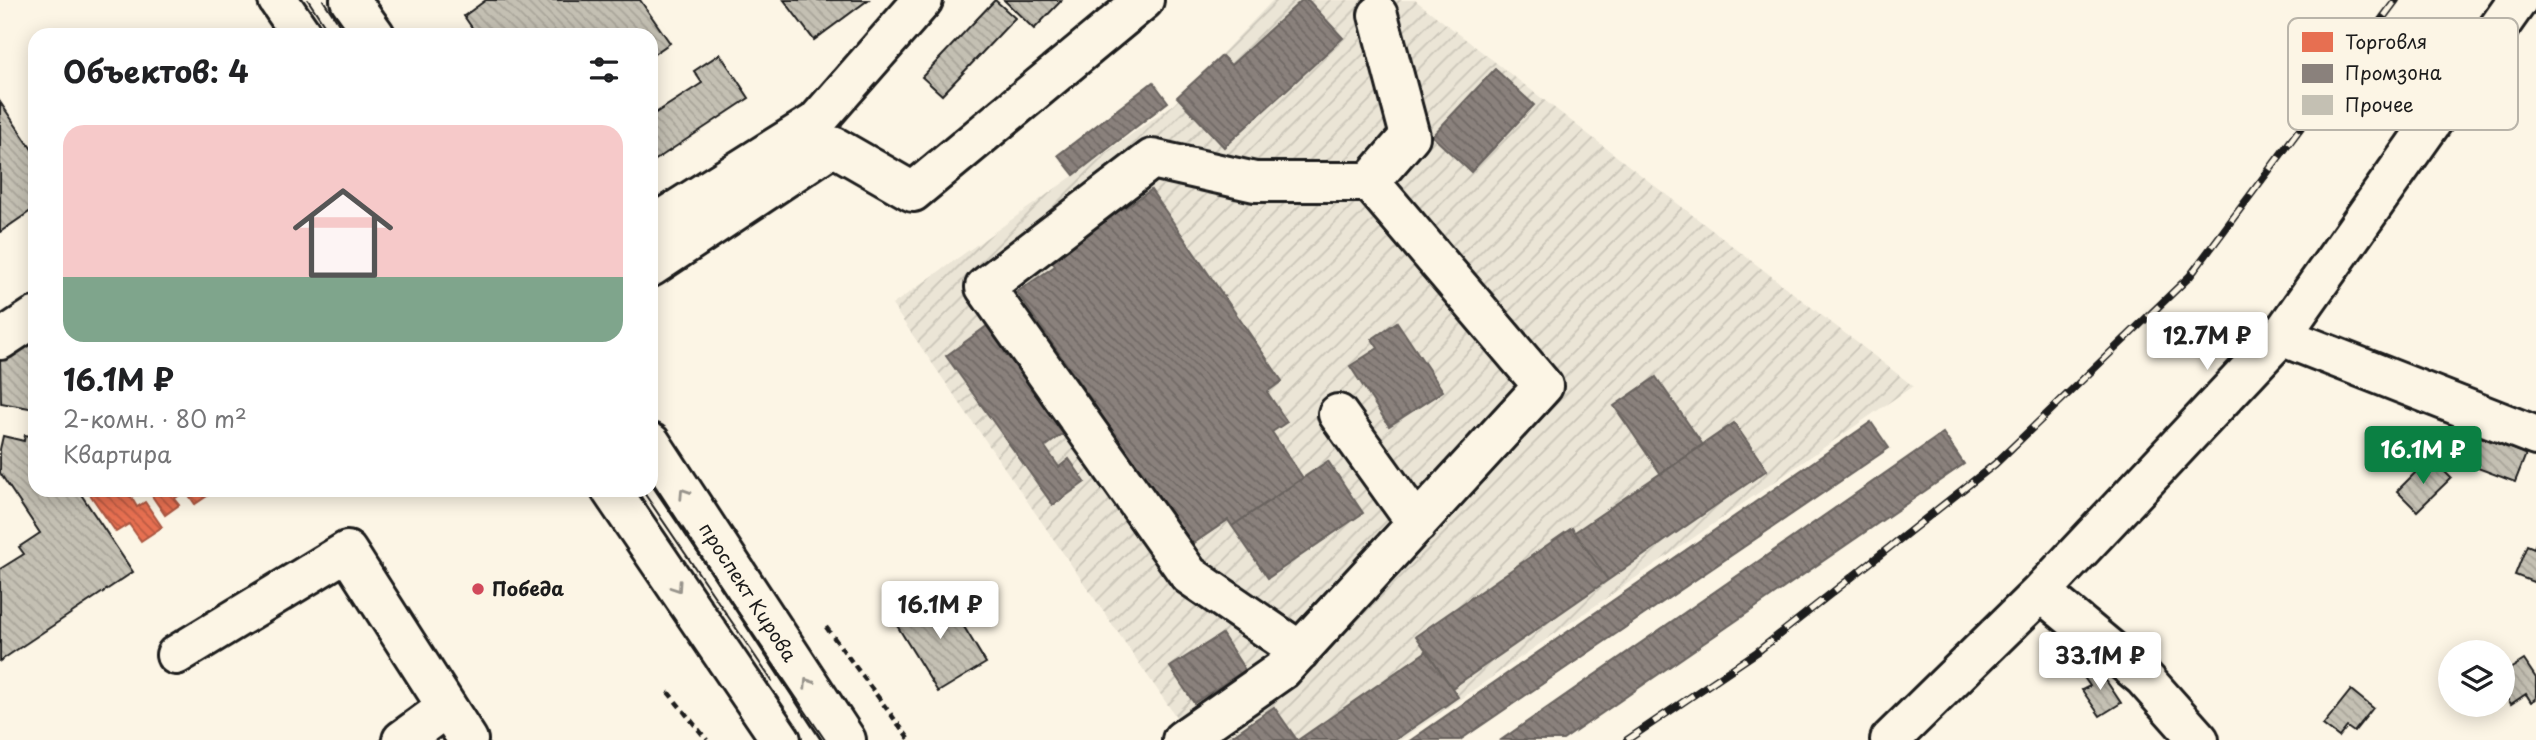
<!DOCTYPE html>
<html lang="ru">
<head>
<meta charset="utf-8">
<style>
  :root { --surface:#fff; --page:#f2f2f2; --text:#202124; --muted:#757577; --line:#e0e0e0; --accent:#0b8043 }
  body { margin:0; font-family:"Playpen Sans",sans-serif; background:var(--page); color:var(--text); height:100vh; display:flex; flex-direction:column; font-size:26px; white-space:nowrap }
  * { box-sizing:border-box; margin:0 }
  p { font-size:23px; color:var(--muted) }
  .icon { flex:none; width:38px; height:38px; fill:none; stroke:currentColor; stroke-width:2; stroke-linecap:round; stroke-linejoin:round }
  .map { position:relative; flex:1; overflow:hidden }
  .drawer { position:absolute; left:28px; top:28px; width:630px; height:469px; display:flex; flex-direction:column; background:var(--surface); border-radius:21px; box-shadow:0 4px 18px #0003 }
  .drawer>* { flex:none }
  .buttons { position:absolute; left:2438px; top:640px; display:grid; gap:14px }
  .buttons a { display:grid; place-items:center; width:77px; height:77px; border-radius:50%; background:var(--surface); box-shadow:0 4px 18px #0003; font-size:35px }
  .price { position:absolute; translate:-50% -60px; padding:0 16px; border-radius:7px; background:#fff; color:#222; font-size:23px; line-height:46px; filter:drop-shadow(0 2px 4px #0008) }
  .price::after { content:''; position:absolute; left:50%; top:42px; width:21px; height:16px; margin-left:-10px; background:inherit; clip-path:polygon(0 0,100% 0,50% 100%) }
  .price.current { background:var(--accent); color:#fff }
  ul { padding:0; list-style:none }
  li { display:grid; align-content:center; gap:14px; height:371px; padding:0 35px }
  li+li { border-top:2px solid var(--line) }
  li span { display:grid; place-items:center; height:217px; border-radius:21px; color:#555 }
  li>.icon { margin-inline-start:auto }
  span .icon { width:126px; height:126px; fill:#fffc; stroke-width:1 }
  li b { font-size:30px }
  h2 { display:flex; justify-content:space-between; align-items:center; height:84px; padding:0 35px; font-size:30px }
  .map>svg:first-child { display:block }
  .industrial { fill:url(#industrial-furrows) }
  .shops { fill:url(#shops-back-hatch); stroke:#aa5641; stroke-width:2 }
  .industry { fill:url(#industry-back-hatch); stroke:#69635f; stroke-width:2 }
  .building { fill:url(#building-back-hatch); stroke:#1c1c1c; stroke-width:2 }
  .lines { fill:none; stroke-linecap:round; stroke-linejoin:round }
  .minor-casing { stroke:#1c1c1c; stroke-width:44 }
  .major-casing { stroke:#1c1c1c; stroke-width:44 }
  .path { stroke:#1c1c1c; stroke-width:4.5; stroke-dasharray:7 5; stroke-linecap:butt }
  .minor { stroke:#fcf5e5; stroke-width:38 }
  .major { stroke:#fcf5e5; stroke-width:38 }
  .tram { stroke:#1c1c1c; stroke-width:2 }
  .rail-casing { stroke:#1c1c1c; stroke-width:8 }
  .rail { stroke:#fcf5e5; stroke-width:5; stroke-dasharray:16; stroke-linecap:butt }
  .oneway { stroke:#97938b }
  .poi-dot { fill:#d1495b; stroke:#fcf5e5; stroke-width:2.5 }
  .labels { text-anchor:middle; stroke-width:7; stroke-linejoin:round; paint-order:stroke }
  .poi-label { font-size:19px; font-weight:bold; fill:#1c1c1c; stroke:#fcf5e5; text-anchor:start }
  .street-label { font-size:19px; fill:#1c1c1c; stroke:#fcf5e5 }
  .key { fill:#fcf5e5; stroke:#b9b4a9; stroke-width:2 }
  .key-label { font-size:19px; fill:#1c1c1c }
</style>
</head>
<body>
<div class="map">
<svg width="2536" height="740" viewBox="0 0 2536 740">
  <defs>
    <pattern id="industrial-furrows" width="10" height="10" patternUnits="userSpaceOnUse" patternTransform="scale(1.75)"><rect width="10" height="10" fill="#ebe5d6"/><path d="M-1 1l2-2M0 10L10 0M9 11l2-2" fill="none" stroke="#c9c4b7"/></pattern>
    <pattern id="shops-back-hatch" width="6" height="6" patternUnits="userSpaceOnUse" patternTransform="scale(1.75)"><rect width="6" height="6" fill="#e76f51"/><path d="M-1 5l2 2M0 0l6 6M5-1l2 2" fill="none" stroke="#ba5a42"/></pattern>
    <pattern id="industry-back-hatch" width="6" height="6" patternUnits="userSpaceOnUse" patternTransform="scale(1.75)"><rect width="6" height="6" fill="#8a817c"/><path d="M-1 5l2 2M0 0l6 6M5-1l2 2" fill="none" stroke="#706965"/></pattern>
    <pattern id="building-back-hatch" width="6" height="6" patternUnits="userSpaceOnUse" patternTransform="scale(1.75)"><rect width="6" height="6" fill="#c4c0b3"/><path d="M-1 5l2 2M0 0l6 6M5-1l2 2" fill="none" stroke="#a8a499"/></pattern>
  </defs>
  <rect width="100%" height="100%" fill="#fcf5e5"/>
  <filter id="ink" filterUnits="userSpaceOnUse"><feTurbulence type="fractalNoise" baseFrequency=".0143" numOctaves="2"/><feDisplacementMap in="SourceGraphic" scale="14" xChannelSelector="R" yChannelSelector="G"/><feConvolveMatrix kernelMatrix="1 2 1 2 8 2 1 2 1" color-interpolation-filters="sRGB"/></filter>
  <g filter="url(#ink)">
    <path class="industrial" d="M1273,0h142l498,386 -512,354h-209l-300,-435 282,-201z"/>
    <path class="shops" d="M87,490h46l3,4 -5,3 6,10 8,-5 17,25 -21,14 -12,-17 -13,8z
      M148,490h68l-21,14 -9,-13 -12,8 5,6 -14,10z"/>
    <path class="industry" d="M1302,0h6l35,38 -119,109 -47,-50 45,-41 9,9z
      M1495,69l39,36 -63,67 -39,-36z
      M1153,82l15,20 -94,73 -16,-20z
      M1151,190l131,191 -15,11 20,30 -15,10 31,46 -71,48 -4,-6 -37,25 -174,-253 38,-26 -11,-15 75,-51 6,8z
      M1397,322l46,69 -54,35 -39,-60 28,-18 -6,-9z
      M991,323l77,107 -23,17 14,20 10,-8 16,23 -32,23 -107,-149z
      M1656,377l47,68 -42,29 -47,-68z
      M1871,422l18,26 -429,292h-49z
      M1734,423l33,47 -159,110 -33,-48z
      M1943,433l21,31 -401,276h-62z
      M1328,461l35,52 -95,65 -36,-52z
      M1572,528l36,52 -156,108 -36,-52z
      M1222,634l23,36 -51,33 -24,-36z
      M1427,651l31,46 -63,43h-97z
      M1274,707l23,33h-71z"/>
    <path class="building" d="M486,0h154l30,43 -19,13v-21h-174l-13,-19z
      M784,0h84l-54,40z
      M995,0l20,18 -73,77 -20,-18z
      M1004,0h58l-28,29z
      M720,54l29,44 -98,65v-47l51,-33 -8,-12z
      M0,102l35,52v54l-35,24z
      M35,336v73l-34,-6 -1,-44z
      M2460,429l66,25 -11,28 -48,-18 3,-7 -18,-7z
      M25,435l10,2v53h43l55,82 -133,89v-92l24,-15 -5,-7 21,-14 -40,-60v-24l3,-13 21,5z
      M2425,463l8,8 5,-6 13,13 -34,33 -20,-20z
      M2536,543v40l-21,-8 12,-30 7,3z
      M941,589l45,74 -48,29 -45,-73z
      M2524,660l12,18v20l-5,4 -5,-8 -15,10 -4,-6 -5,3v-27z
      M2097,667l24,36 -21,13 -18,-26 8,-4 -7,-10z
      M2351,690l22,18 -19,24 -7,-5 -8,10 -16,-12z"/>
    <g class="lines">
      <defs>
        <path id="minor" d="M651,226l165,-104 107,-122
          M651,267l182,-121 80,46 231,-192
          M2281,336l255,100
          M0,340l35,-23
          M1338,414l79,110
          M2041,592l102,85 56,63
          M1300,651l-111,-76 -204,-288 167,-128 103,23h115l40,-46 -32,-121
          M176,655l171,-104 121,189
          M402,740l45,-33
          M1182,740l100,-70 261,-284 -173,-204
          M1890,740l151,-148 240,-256 237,-336"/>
        <path id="major" d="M278,0l24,35
          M350,0l25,35
          M651,443l195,297
          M611,490l170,250"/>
      </defs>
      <use href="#minor" class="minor-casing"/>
      <use href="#major" class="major-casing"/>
      <path class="path" d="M826,627l84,113
        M668,692l39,48"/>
      <use href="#minor" class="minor"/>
      <use href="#major" class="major"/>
      <path class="tram" d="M308,0l23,35
        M323,0l23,35
        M651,484l174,256
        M642,490l130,191"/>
      <defs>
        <path id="rail" d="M1627,740l130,-88 238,-188 195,-188 206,-276"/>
      </defs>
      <use href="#rail" class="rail-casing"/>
      <use href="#rail" class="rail"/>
    </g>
    <defs><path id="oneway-chevron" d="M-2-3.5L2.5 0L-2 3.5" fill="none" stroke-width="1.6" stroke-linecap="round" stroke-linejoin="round" transform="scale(1.75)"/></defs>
    <g class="oneway">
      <use href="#oneway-chevron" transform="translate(684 493) rotate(-123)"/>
      <use href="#oneway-chevron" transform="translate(677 587) rotate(56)"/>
      <use href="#oneway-chevron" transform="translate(808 683) rotate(-123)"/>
    </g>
  </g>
  <circle class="poi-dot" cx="478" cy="589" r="7"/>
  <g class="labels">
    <g class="poi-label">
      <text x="492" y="596">Победа</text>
    </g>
    <g class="street-label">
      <text transform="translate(748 592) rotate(57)" y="7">проспект Кирова</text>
    </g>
  </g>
  <rect x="2288" y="18" width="230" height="112" rx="10" class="key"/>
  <rect x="2302" y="32" width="31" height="20" fill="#e76f51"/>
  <rect x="2302" y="64" width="31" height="19" fill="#8a817c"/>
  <rect x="2302" y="95" width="31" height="20" fill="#c4c0b3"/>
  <g class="key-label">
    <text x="2345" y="49">Торговля</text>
    <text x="2345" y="80">Промзона</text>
    <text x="2345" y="112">Прочее</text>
  </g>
</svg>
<div class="buttons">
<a><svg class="icon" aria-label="layers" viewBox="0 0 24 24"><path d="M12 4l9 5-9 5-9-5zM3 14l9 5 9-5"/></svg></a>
</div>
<b class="price" style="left:2207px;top:372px">12.7M ₽</b>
<b class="price current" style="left:2423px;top:486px">16.1M ₽</b>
<b class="price" style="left:940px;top:641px">16.1M ₽</b>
<b class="price" style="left:2100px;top:692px">33.1M ₽</b>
<section class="drawer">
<h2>Объектов: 4<svg class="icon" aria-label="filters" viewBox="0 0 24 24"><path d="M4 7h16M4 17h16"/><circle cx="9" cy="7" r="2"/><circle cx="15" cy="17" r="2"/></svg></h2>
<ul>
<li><span style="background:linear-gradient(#f6c9c9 70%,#7fa58c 0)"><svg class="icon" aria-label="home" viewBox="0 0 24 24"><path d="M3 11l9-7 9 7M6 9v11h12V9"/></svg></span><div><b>16.1M ₽</b><p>2-комн. · 80 m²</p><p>Квартира</p></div></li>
</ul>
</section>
</div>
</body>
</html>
